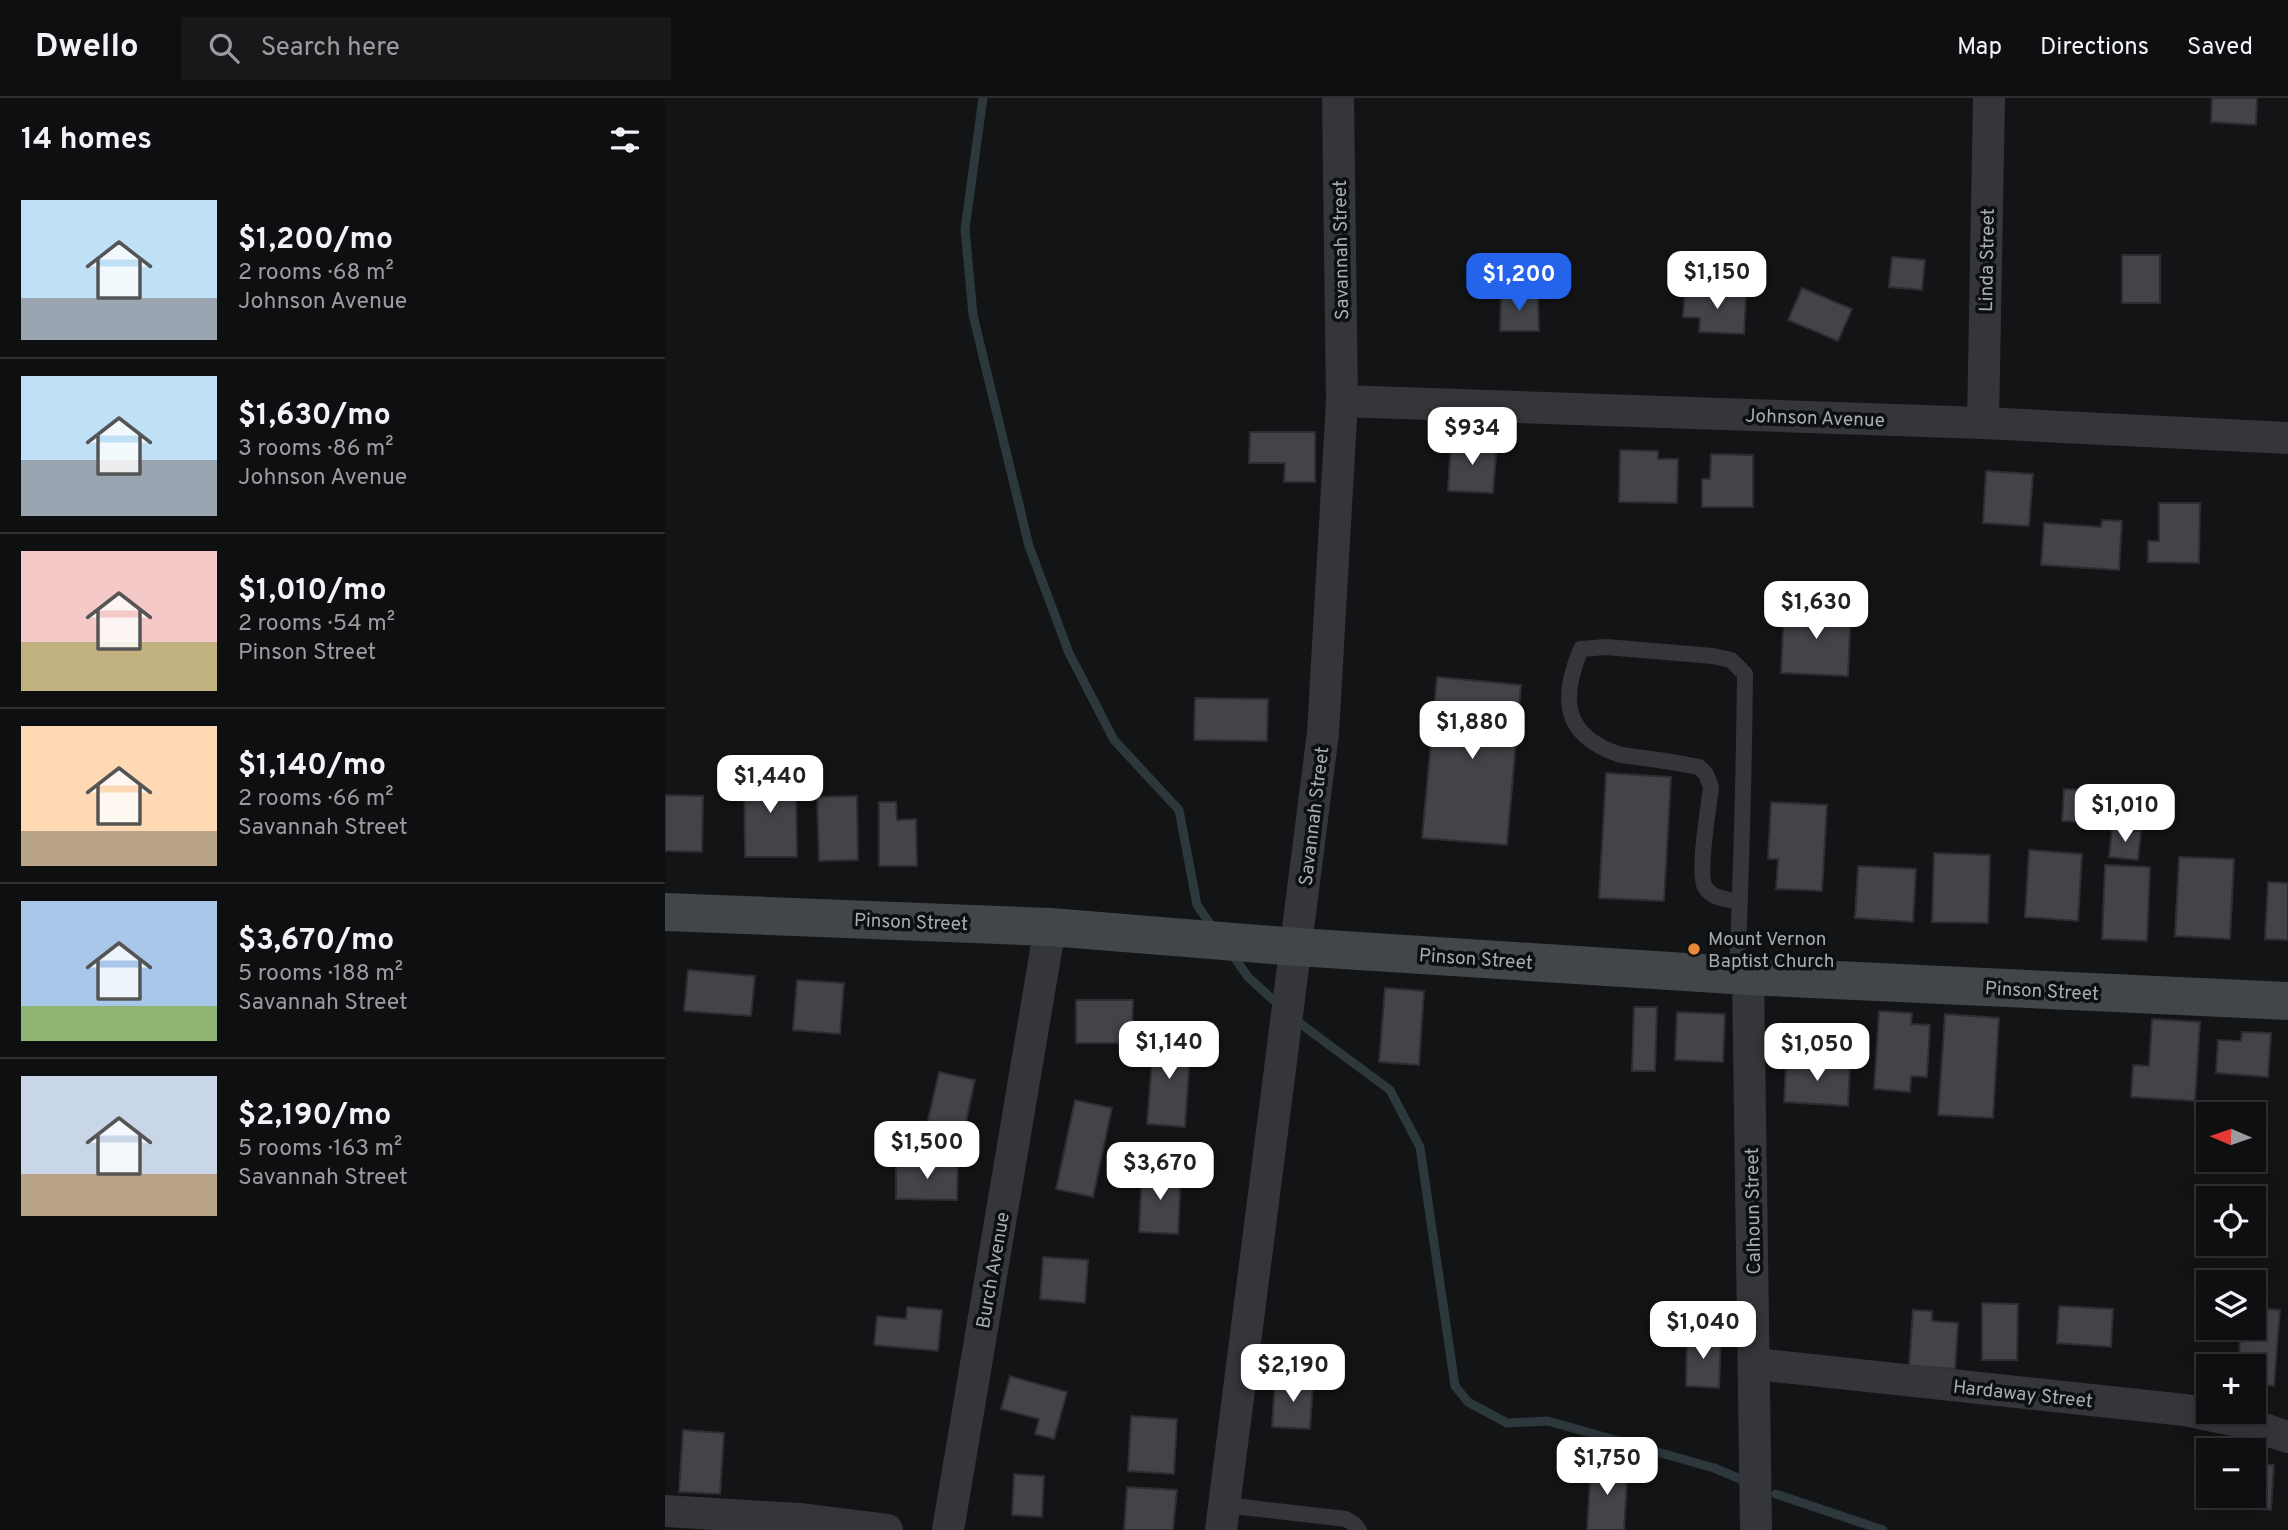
<!DOCTYPE html>
<html lang="en">
<head>
<meta charset="utf-8">
<style>
  :root { --surface:#0e0f10; --page:#171819; --text:#f1f3f6; --muted:#9b9c9f; --line:#2e2f30; --accent:#2563eb }
  body { margin:0; font-family:Overpass,sans-serif; background:var(--page); color:var(--text); height:100vh; display:flex; flex-direction:column; font-size:26px; white-space:nowrap }
  * { box-sizing:border-box; margin:0 }
  p { font-size:23px; color:var(--muted) }
  .icon { flex:none; width:38px; height:38px; fill:none; stroke:currentColor; stroke-width:2; stroke-linecap:round; stroke-linejoin:round }
  .map { position:relative; flex:1; overflow:hidden }
  .sheet { display:flex; flex-direction:column; background:var(--surface); width:665px }
  .sheet>* { flex:none }
  .needle { width:46px; rotate:272deg }
  .tools { position:absolute; left:1531px; top:1004px; display:grid; gap:14px }
  .tools a { display:grid; place-items:center; width:70px; height:70px; border-radius:0px; background:var(--surface); box-shadow:0 7px 28px #0002,0 0 0 2px var(--line); font-size:35px }
  .price { position:absolute; translate:-50% -60px; padding:0 16px; border-radius:14px; background:#fff; color:#222; font-size:23px; line-height:46px; filter:drop-shadow(0 2px 4px #0008) }
  .price::after { content:''; position:absolute; left:50%; top:42px; width:21px; height:16px; margin-left:-10px; background:inherit; clip-path:polygon(0 0,100% 0,50% 100%) }
  .price.active { background:var(--accent); color:#fff }
  ul { padding:0; list-style:none }
  li { display:flex; align-items:center; gap:21px; height:175px; padding:0 21px }
  li+li { border-top:2px solid var(--line) }
  li span { display:grid; place-items:center; flex:none; width:196px; height:140px; border-radius:0px; color:#555 }
  li>.icon { margin-inline-start:auto }
  span .icon { width:84px; height:84px; fill:#fffc; stroke-width:1 }
  li b { font-size:30px }
  h2 { display:flex; justify-content:space-between; align-items:center; height:84px; padding:0 21px; font-size:30px }
  header { display:flex; align-items:center; gap:42px; box-sizing:border-box; height:98px; padding:0 35px; background:var(--surface); border-bottom:2px solid var(--line) }
  header strong { font-size:33px }
  nav { display:flex; gap:38px; margin-inline-start:auto; font-size:24px }
  .search { width:490px; height:63px; background:var(--page); display:flex; align-items:center; gap:18px; box-sizing:border-box; padding:0 24px; border-radius:0px; color:var(--muted); font-size:26px }
  main { display:flex; flex:1; min-height:0 }
  .map>svg:first-child { display:block }
  .lines { fill:none; stroke-linecap:round; stroke-linejoin:round }
  .stream { stroke:#2d383d; stroke-width:9 }
  .building { fill:#424448; stroke:#2d2e31; stroke-width:2 }
  .lane { stroke:#34363a; stroke-width:16 }
  .street { stroke:#34363a; stroke-width:32 }
  .secondary { stroke:#434649; stroke-width:38 }
  .poi-dot { fill:#e78b39; stroke:#0e0f10; stroke-width:2.5 }
  .labels { text-anchor:middle; stroke-width:7; stroke-linejoin:round; paint-order:stroke }
  .street-label { font-size:19px; fill:#a6adb4; stroke:#0e0f10 }
  .poi-label { font-size:19px; fill:#a6adb4; stroke:#0e0f10; text-anchor:start }
</style>
</head>
<body>
<header>
<strong>Dwello</strong>
<div class="search"><svg class="icon" aria-label="search" viewBox="0 0 24 24"><circle cx="10" cy="10" r="6"/><path d="M15 15l6 6"/></svg>Search here</div>
<nav><a>Map</a><a>Directions</a><a>Saved</a></nav>
</header>
<main>
<section class="sheet">
<h2>14 homes<svg class="icon" aria-label="filters" viewBox="0 0 24 24"><path d="M4 7h16M4 17h16"/><circle cx="9" cy="7" r="2"/><circle cx="15" cy="17" r="2"/></svg></h2>
<ul>
<li><span style="background:linear-gradient(#bfe0f5 70%,#9aa5b1 0)"><svg class="icon" aria-label="home" viewBox="0 0 24 24"><path d="M3 11l9-7 9 7M6 9v11h12V9"/></svg></span><div><b>$1,200/mo</b><p>2 rooms · 68 m²</p><p>Johnson Avenue</p></div></li>
<li><span style="background:linear-gradient(#bfe0f5 60%,#9aa5b1 0)"><svg class="icon" aria-label="home" viewBox="0 0 24 24"><path d="M3 11l9-7 9 7M6 9v11h12V9"/></svg></span><div><b>$1,630/mo</b><p>3 rooms · 86 m²</p><p>Johnson Avenue</p></div></li>
<li><span style="background:linear-gradient(#f6c9c9 65%,#c2b280 0)"><svg class="icon" aria-label="home" viewBox="0 0 24 24"><path d="M3 11l9-7 9 7M6 9v11h12V9"/></svg></span><div><b>$1,010/mo</b><p>2 rooms · 54 m²</p><p>Pinson Street</p></div></li>
<li><span style="background:linear-gradient(#ffd9b3 75%,#b9a48a 0)"><svg class="icon" aria-label="home" viewBox="0 0 24 24"><path d="M3 11l9-7 9 7M6 9v11h12V9"/></svg></span><div><b>$1,140/mo</b><p>2 rooms · 66 m²</p><p>Savannah Street</p></div></li>
<li><span style="background:linear-gradient(#a9c7e8 75%,#8fb573 0)"><svg class="icon" aria-label="home" viewBox="0 0 24 24"><path d="M3 11l9-7 9 7M6 9v11h12V9"/></svg></span><div><b>$3,670/mo</b><p>5 rooms · 188 m²</p><p>Savannah Street</p></div></li>
<li><span style="background:linear-gradient(#c9d6e8 70%,#b9a48a 0)"><svg class="icon" aria-label="home" viewBox="0 0 24 24"><path d="M3 11l9-7 9 7M6 9v11h12V9"/></svg></span><div><b>$2,190/mo</b><p>5 rooms · 163 m²</p><p>Savannah Street</p></div></li>
</ul>
</section>
<div class="map">
<svg width="1623" height="1432" viewBox="0 0 1623 1432">
  <rect width="100%" height="100%" fill="#131415"/>
  <g class="lines">
    <path class="stream" d="M318,0l-18,131 8,86 56,231 40,107 45,87 65,70 18,95 16,23
      M567,856l16,23 33,30
      M629,921l96,71 30,57 35,239 13,16 39,21 41,-2 166,47 31,13
      M1111,1396l107,36"/>
  </g>
  <path class="building" d="M1547,0h45l-1,27 -45,-3z
    M1457,157h38v48h-38z
    M1227,159l33,3 -3,30 -33,-3z
    M1137,190l50,21 -14,32 -50,-21z
    M1020,193l61,3 -2,40 -45,-2 1,-14 -17,-1z
    M836,196h37l1,37h-39z
    M585,334h65v50h-31l1,-19h-36z
    M786,342l46,3 -4,50 -45,-2z
    M955,352l38,1v8h20l-1,44 -58,-1z
    M1046,356l42,1v52h-51v-28h8z
    M1321,373l47,3 -4,52 -46,-3z
    M1494,405h41l-1,60 -51,-1v-21h11z
    M1437,422l20,1 -3,49 -78,-5 3,-42 57,4z
    M1119,507l67,4 -3,67 -67,-3z
    M772,579l84,8 -14,160 -85,-7z
    M530,600l73,1 -1,42 -73,-1z
    M79,672h30v10h22l1,77h-52z
    M941,675l65,4 -7,124 -65,-3z
    M1399,691l33,2 -1,32 -34,-2z
    M0,697l38,1 -1,56 -37,-1z
    M192,698l1,64 -39,1 -2,-64z
    M214,704h17l1,18 19,-1 1,47h-38z
    M1106,704l56,3 -5,86 -46,-2 2,-30h-10z
    M1447,731l29,2 -3,29 -29,-3z
    M1364,752l53,4 -4,67 -53,-4z
    M1269,755l56,2 -2,68 -56,-1z
    M1514,759l55,2 -4,80 -55,-3z
    M1440,767l45,2 -3,74 -45,-2z
    M1193,768l58,3 -3,53 -58,-4z
    M1603,784l20,1v57l-23,-1z
    M23,872l67,6 -4,40 -67,-5z
    M132,882l47,3 -4,51 -47,-4z
    M720,890l39,3 -5,74 -40,-3z
    M411,902h57l-1,43h-56z
    M969,909h23l-2,64h-23z
    M1214,913l33,2 -1,11 19,1 -3,52 -16,-1 -1,16 -36,-3z
    M1012,914l48,2 -2,48 -48,-2z
    M1280,916l54,4 -6,100 -55,-3z
    M1487,921l48,3 -5,79 -64,-4 2,-32 16,1z
    M1577,934l29,1 -3,44 -52,-4 2,-33 23,1z
    M489,936l37,3 -6,90 -38,-3z
    M1121,963l64,3 -2,42 -64,-4z
    M274,974l36,8 -12,56 -37,-8z
    M410,1002l37,8 -19,89 -37,-8z
    M231,1064l62,1 -1,37 -61,-1z
    M477,1072l39,3 -3,61 -39,-2z
    M378,1159l45,3 -3,43 -45,-4z
    M1317,1205l36,1 -1,56h-35z
    M1394,1208l54,3 -2,38 -54,-4z
    M242,1209l35,3 -4,41 -64,-6 3,-29 29,3z
    M1589,1210l26,2 -6,76 -20,-2v-17h-16l3,-39h13z
    M1248,1212l19,1v10l26,2 -3,46 -46,-3z
    M1022,1236l34,1 -2,53 -33,-2z
    M345,1278l57,16 -13,47 -19,-5 4,-15 -38,-10z
    M610,1281l38,2 -3,48 -38,-2z
    M466,1318l46,3 -3,55 -46,-3z
    M18,1332l41,3 -4,61 -41,-2z
    M1542,1363l2,35h45v-32l20,1 -3,45 -66,-5z
    M926,1365l37,2 -4,65h-37z
    M349,1376l30,2 -2,41 -30,-2z
    M462,1389l50,3 -4,40h-49z"/>
  <g class="lines">
    <path class="lane" d="M1072,877c4,-100 7,-200 8,-301l-14,-14 -18,-4 -107,-9 -25,2c-21,50 -18,86 37,105 10,3 22,3 33,5 16,2 32,5 48,8l7,7 5,13c-2,19 -14,86 -6,100 7,12 23,12 35,15
      M560,1407l121,14 8,5 5,6"/>
    <path class="street" d="M677,303l641,22 305,15
      M1318,325l6,-325
      M1083,878l8,554
      M1090,1266l430,46 58,12 45,15
      M0,1413l134,8 88,11
      M283,1432l102,-603
      M556,1432l102,-797 19,-332 -4,-303"/>
    <path class="secondary" d="M0,814l385,15 247,20 451,29 540,25"/>
  </g>
  <circle class="poi-dot" cx="1029" cy="851" r="7"/>
  <g class="labels">
    <g class="street-label">
      <text transform="translate(675 152) rotate(-91)" y="7">Savannah Street</text>
      <text transform="translate(1321 162) rotate(-89)" y="7">Linda Street</text>
      <text transform="translate(1150 319) rotate(2)" y="7">Johnson Avenue</text>
      <text transform="translate(648 718) rotate(-83)" y="7">Savannah Street</text>
      <text transform="translate(246 823) rotate(2)" y="7">Pinson Street</text>
      <text transform="translate(811 860) rotate(4)" y="7">Pinson Street</text>
      <text transform="translate(1377 892) rotate(3)" y="7">Pinson Street</text>
      <text transform="translate(1087 1113) rotate(-91)" y="7">Calhoun Street</text>
      <text transform="translate(327 1172) rotate(-80)" y="7">Burch Avenue</text>
      <text transform="translate(1358 1295) rotate(6)" y="7">Hardaway Street</text>
    </g>
    <g class="poi-label">
      <text x="1043" y="847">Mount Vernon<tspan x="1043" dy="22">Baptist Church</tspan></text>
    </g>
  </g>
</svg>
<div class="tools">
<a><svg class="needle" viewBox="-14 -14 28 28"><path d="M0-13l5 13h-10z" fill="#e53935"/><path d="M0 13l5-13h-10z" fill="#9b9c9f"/></svg></a>
<a><svg class="icon" aria-label="locate" viewBox="0 0 24 24"><circle cx="12" cy="12" r="6"/><path d="M12 2v4M12 18v4M2 12h4M18 12h4"/></svg></a>
<a><svg class="icon" aria-label="layers" viewBox="0 0 24 24"><path d="M12 4l9 5-9 5-9-5zM3 14l9 5 9-5"/></svg></a>
<a>+</a>
<a>−</a>
</div>
<b class="price" style="left:1052px;top:213px">$1,150</b>
<b class="price active" style="left:854px;top:215px">$1,200</b>
<b class="price" style="left:807px;top:369px">$934</b>
<b class="price" style="left:1151px;top:543px">$1,630</b>
<b class="price" style="left:807px;top:663px">$1,880</b>
<b class="price" style="left:105px;top:717px">$1,440</b>
<b class="price" style="left:1460px;top:746px">$1,010</b>
<b class="price" style="left:504px;top:983px">$1,140</b>
<b class="price" style="left:1152px;top:985px">$1,050</b>
<b class="price" style="left:262px;top:1083px">$1,500</b>
<b class="price" style="left:495px;top:1104px">$3,670</b>
<b class="price" style="left:1038px;top:1263px">$1,040</b>
<b class="price" style="left:628px;top:1306px">$2,190</b>
<b class="price" style="left:942px;top:1399px">$1,750</b>
</div>
</main>
</body>
</html>
